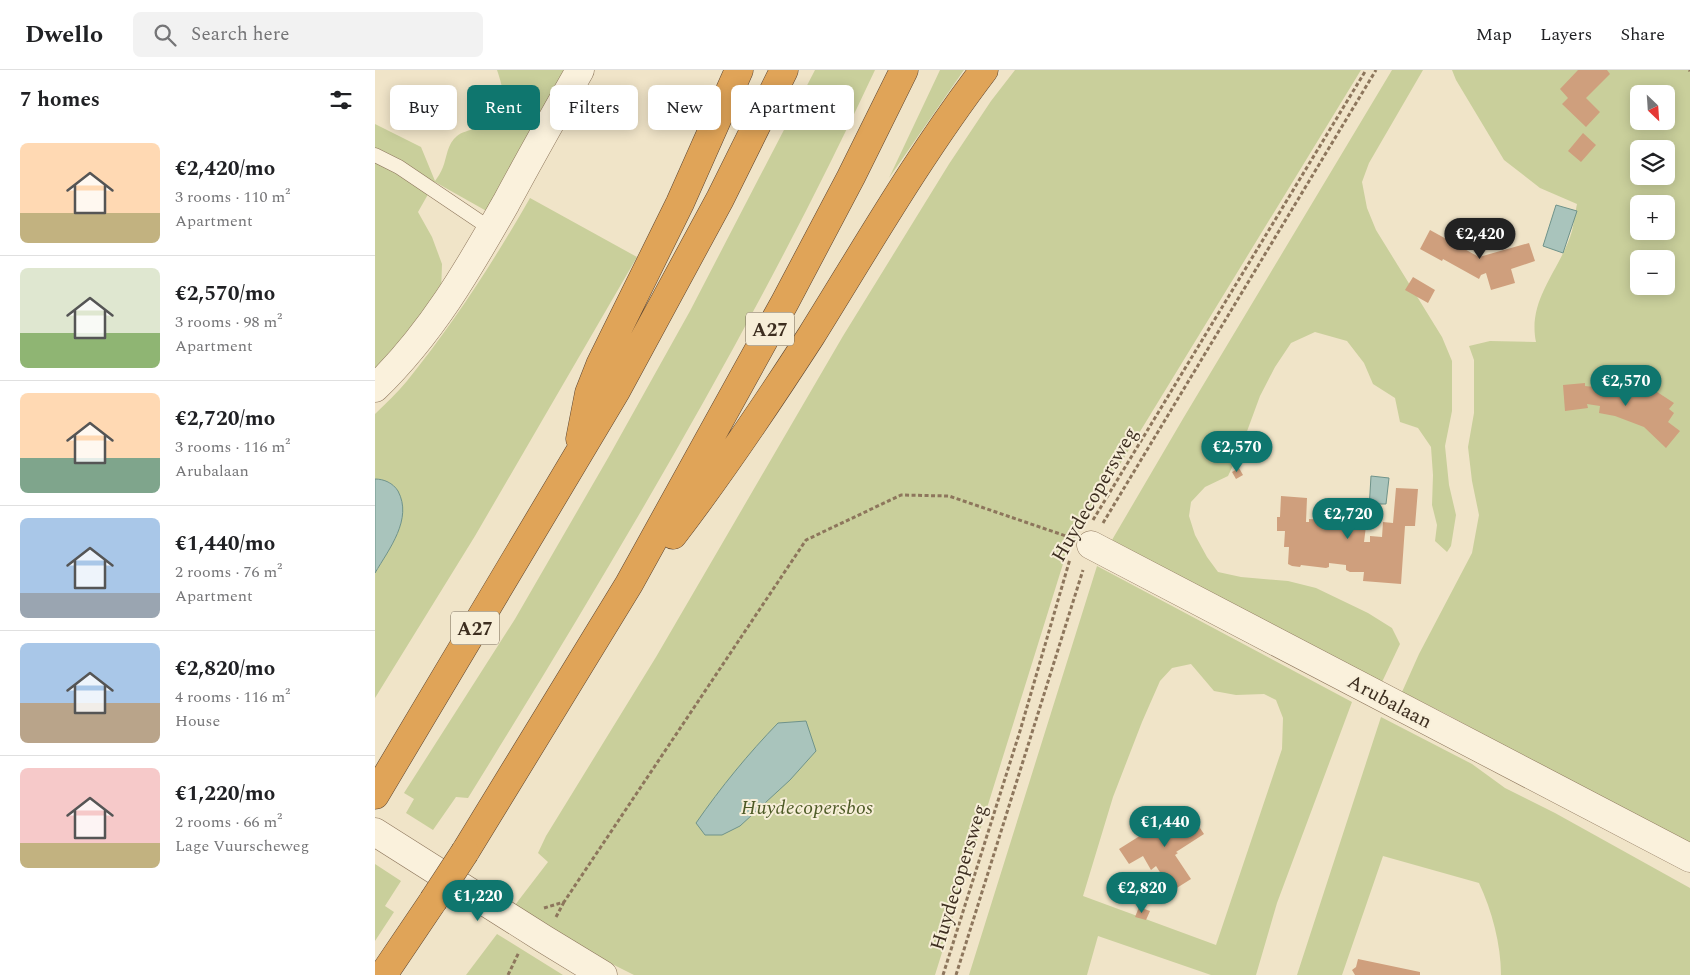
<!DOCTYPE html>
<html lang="en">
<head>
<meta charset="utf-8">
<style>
  :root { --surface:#fff; --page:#f2f2f2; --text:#202124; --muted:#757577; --line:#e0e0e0; --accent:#0f766e }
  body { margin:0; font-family:Spectral,serif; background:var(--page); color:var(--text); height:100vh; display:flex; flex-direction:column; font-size:19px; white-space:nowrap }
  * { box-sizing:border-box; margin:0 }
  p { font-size:16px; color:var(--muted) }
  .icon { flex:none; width:28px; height:28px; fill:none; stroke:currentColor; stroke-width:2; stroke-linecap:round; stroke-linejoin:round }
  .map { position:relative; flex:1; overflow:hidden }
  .side { display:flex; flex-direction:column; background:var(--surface); width:375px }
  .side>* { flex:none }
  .banner { position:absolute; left:15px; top:15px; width:475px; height:45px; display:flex; gap:10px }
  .needle { width:32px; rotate:155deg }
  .fabs { position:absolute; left:1255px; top:15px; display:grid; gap:10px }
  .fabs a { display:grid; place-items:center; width:45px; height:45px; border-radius:8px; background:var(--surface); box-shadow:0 2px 12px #0003; font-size:25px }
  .price { position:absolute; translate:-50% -42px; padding:0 11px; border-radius:18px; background:var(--accent); color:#fff; font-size:16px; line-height:32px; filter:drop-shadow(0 1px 2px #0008) }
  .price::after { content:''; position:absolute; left:50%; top:30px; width:15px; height:11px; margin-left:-8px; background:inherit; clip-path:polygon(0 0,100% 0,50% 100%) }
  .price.current { background:#222; color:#fff }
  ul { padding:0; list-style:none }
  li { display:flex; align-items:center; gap:15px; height:125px; padding:0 20px }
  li+li { border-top:1px solid var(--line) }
  li span { display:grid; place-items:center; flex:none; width:140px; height:100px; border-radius:8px; color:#555 }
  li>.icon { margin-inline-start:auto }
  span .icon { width:60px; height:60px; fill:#fffc; stroke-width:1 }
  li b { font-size:21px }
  h2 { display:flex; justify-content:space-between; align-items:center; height:60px; padding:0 20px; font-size:21px }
  .tag { padding:0 18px; border-radius:8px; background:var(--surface); box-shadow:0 2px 12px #0003; font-size:18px; line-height:45px }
  .tag.current { background:var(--accent); color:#fff }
  header { display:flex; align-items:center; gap:30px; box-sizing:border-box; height:70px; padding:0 25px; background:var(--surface); border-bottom:1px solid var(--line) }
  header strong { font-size:24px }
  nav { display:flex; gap:28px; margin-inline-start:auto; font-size:18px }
  .search { width:350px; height:45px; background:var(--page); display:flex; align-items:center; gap:12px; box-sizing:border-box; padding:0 18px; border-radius:8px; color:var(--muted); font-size:19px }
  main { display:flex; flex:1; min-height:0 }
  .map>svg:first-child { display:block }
  .green { fill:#c9cf9b; fill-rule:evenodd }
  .water { fill:#a9c4bc; stroke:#6f938a }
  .building { fill:#cf9f7d }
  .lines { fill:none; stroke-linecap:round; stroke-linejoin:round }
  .lane-casing { stroke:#8d765c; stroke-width:15 }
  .street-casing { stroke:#8d765c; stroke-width:29 }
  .highway-casing { stroke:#5b4430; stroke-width:29 }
  .path { stroke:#8d765c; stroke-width:3; stroke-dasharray:4 2.5; stroke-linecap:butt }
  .lane { stroke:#faf1dc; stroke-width:14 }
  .street { stroke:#faf1dc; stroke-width:28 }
  .highway { stroke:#e0a458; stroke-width:28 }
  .highway-bridge-casing { stroke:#5b4430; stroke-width:29; stroke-linecap:butt }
  .highway-bridge { stroke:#e0a458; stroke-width:28 }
  .labels { text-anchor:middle; stroke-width:4; stroke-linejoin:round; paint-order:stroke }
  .shield { fill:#f7eed8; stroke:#756857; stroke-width:1 }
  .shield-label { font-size:19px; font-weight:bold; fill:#3d2e20 }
  .street-label { font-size:20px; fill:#3d2e20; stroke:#f7eed8 }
  .park-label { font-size:20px; font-style:italic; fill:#4d5a26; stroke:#f7eed8 }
</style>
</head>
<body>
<header>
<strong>Dwello</strong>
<div class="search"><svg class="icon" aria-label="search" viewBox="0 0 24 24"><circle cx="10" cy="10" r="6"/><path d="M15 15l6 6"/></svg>Search here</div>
<nav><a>Map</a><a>Layers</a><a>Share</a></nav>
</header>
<main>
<section class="side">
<h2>7 homes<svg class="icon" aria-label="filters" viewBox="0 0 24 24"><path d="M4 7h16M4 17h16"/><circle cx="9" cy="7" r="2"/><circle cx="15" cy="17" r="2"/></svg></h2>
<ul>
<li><span style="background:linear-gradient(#ffd9b3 70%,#c2b280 0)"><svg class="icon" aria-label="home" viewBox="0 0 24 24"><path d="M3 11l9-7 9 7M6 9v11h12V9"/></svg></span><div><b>€2,420/mo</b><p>3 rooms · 110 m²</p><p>Apartment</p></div></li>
<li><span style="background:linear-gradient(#dfe7d0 65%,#8fb573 0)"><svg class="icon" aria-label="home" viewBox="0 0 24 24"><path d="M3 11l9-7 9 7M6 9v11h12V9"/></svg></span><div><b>€2,570/mo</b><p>3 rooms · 98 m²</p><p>Apartment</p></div></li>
<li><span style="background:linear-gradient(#ffd9b3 65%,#7fa58c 0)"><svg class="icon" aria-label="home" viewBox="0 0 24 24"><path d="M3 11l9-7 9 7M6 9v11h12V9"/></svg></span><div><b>€2,720/mo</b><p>3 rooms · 116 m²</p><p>Arubalaan</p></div></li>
<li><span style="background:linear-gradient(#a9c7e8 75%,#9aa5b1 0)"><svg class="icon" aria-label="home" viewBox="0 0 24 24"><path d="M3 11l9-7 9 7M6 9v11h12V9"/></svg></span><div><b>€1,440/mo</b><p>2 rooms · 76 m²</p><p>Apartment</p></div></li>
<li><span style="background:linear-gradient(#a9c7e8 60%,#b9a48a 0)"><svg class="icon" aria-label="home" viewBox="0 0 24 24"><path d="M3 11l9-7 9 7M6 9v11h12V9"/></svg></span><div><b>€2,820/mo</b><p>4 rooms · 116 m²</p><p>House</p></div></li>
<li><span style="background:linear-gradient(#f6c9c9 75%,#c2b280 0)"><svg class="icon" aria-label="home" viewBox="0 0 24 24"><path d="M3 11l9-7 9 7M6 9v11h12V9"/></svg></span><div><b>€1,220/mo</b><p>2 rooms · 66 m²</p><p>Lage Vuurscheweg</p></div></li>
</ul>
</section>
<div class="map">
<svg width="1315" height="905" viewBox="0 0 1315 905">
  <rect width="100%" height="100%" fill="#f0e4c8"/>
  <path class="green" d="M122,0h71l-78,143 -55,-31 -17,30 14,25 10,27 -1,30 -66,77v-247l46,23 14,34c3,-4 6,-9 8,-14 4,-10 4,-23 14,-31 4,-4 12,-5 18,-8 31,-14 33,-26 22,-58z
    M440,0h60c-118,252 -261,492 -407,728l-12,-1 -23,33 -27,-17 8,-14 -10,-6 111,-174 93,-161 82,-147z
    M565,0h24l-75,108z
    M640,0h346l-294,481 -132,424h-301l-54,-27 -65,-43 33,-43 -10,-9 8,-17 110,-179 187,-321 106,-172 42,-63z
    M1017,0h31l-54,93 -7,19 5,26 9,22 66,107 10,24v50l-7,35 4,39 7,30 -5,31 -4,6 -12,-11 2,-16 -5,-20 1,-30 -2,-28 -13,-19 -18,-6 -5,-24 -22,-14 -9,-21 -17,-22 -32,-9 -24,11 -16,24 -15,29 -21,57 -11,23 -23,11 -14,15 -2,14 6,19 12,22 11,15 23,5 47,4 28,7 52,25 24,15 8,16 -18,38 -80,-40 -190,-102 72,-123z
    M1077,0h238v777l-242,-132 -46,-23 17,-38 53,-101 7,-38 -7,-34 -4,-34 6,-34v-53l-5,-14 21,-5 46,1c-9,-43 25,-73 36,-111 2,-9 3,-18 5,-27l-37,-16 -36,-28 -48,-80zM1264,24h27v27h-27zM1264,79h27v27h-27zM1264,134h27v27h-27zM1264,189h27v27h-27z
    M155,128l107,59 -162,279 -100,162v-125l19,-32 7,-18 -5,-35 -7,-6 -14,-3v-65c11,-11 22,-21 32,-33 46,-57 87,-120 123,-183z
    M722,496l255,136 -75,201 -21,72h-45l-113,-39 -11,39h-118zM816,594l23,27 22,4 28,-1 12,6 7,18 -1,31 -66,196 -133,-49 30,-99 29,-75 18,-41 12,-13z
    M1006,647l91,47 33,24 50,25 135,75v87h-189c0,-31 -9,-64 -22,-92l-96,-27 -41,119h-45z
    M0,794l26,17 -16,25 9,6 -19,29z
    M122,864l66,41h-97z"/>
  <path class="water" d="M1181,135l21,6 -14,42 -20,-7z
    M996,406l18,2 -3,26h-10l-1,6h-6z
    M0,409c9,0 18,4 23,12 15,28 -9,58 -23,82z
    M431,651l10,30 -26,29 -50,46 -18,9h-17l-9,-12c25,-36 52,-69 82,-100z"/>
  <path class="building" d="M1203,0h29l3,4 -24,24 14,14 -14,15 -24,-23 6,-6 -8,-9z
    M1208,63l13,12 -15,17 -13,-11z
    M1055,160l49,27 50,-14 6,18 -24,8 4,14 -24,7 -5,-17 -5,2 -2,4 -36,-20 -1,2 -22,-12z
    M1038,207l22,13 -7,13 -23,-13z
    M1229,311l23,4 -2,6 14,6 2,-5 7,3 3,-7 23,15 -5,6 5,4 -6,9 12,9 -14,17 -22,-21 -29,-11 -16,-3 1,-7 -13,-2 1,4 -23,3 -2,-26 22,-2v3l18,2z
    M864,398l4,7 -7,4 -4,-7z
    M1021,418l22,1 -3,37h-10l-4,58 -38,-3 1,-9h-14l-4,-2v-5l-17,-2v4l-3,1 -25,-3 -1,2 -8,-1 -4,-2 1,-17h-5l1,-16h-8v-14h3l1,-21 26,2 -1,24h3v-3l16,1 -1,3 7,1v-4l13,1v4l22,1 -2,16h6v-6l12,1 1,-15 10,1z
    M806,740l8,12 5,-3 10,15 -28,18 2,1 -3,2 16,24 -19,12 -16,-25 -5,4 -8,-14 -14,8 -10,-15z
    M764,837l11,4 -4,9 -11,-3z
    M983,889l62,13v3h-65l-3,-5 4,-3z"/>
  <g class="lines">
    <defs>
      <path id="lane" d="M0,85l24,12 92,62"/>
      <path id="street" d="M0,318c56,-54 93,-118 131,-185 24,-45 49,-89 74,-133
        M716,475l599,313
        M0,762l169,107 59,36"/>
      <path id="highway" d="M205,369l9,-46 11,-28 80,-162 59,-133
        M298,465c49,-64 94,-131 138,-199 56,-90 109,-182 173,-266
        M0,725l241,-404 104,-192 64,-129
        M90,782l164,-268 156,-282 66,-125 53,-107
        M8,905l50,-74"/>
    </defs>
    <use href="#lane" class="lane-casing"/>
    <use href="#street" class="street-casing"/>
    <use href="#highway" class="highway-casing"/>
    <path class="path" d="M1314,0l1,1
      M718,450l273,-450
      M728,453l273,-453
      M169,838l20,-6 242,-362 95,-45 48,1 117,40
      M181,847l8,-15
      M133,905l11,-23
      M568,905l77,-244 50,-172
      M581,905l127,-405"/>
    <use href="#lane" class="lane"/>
    <use href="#street" class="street"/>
    <use href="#highway" class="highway"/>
    <defs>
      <path id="highway-bridge" d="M58,831l32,-49"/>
    </defs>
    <use href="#highway-bridge" class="highway-bridge-casing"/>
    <use href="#highway-bridge" class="highway-bridge"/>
  </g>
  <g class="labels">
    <g class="shield">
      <rect x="371" y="242.5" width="48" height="33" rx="4"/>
      <rect x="76" y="541.5" width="48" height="33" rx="4"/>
    </g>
    <g class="shield-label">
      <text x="395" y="266">A27</text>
      <text x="100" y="565">A27</text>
    </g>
    <g class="street-label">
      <text transform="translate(719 424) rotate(-60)" y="7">Huydecopersweg</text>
      <text transform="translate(1015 631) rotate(28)" y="7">Arubalaan</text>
      <text transform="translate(583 807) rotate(-73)" y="7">Huydecopersweg</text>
    </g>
    <g class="park-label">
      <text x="432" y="744">Huydecopersbos</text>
    </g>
  </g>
</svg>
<div class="fabs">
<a><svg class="needle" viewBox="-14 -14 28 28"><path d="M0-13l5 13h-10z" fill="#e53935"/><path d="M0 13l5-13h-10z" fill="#757577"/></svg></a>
<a><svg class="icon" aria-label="layers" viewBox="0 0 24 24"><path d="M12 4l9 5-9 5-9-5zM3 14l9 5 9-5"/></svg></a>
<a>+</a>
<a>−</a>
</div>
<b class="price current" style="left:1105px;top:190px">€2,420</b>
<b class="price" style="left:1251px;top:337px">€2,570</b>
<b class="price" style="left:862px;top:403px">€2,570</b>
<b class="price" style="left:973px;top:470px">€2,720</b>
<b class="price" style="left:790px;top:778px">€1,440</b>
<b class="price" style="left:767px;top:844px">€2,820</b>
<b class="price" style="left:103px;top:852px">€1,220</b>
<div class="banner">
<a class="tag">Buy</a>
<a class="tag current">Rent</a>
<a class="tag">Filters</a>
<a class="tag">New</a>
<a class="tag">Apartment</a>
</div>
</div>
</main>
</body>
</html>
